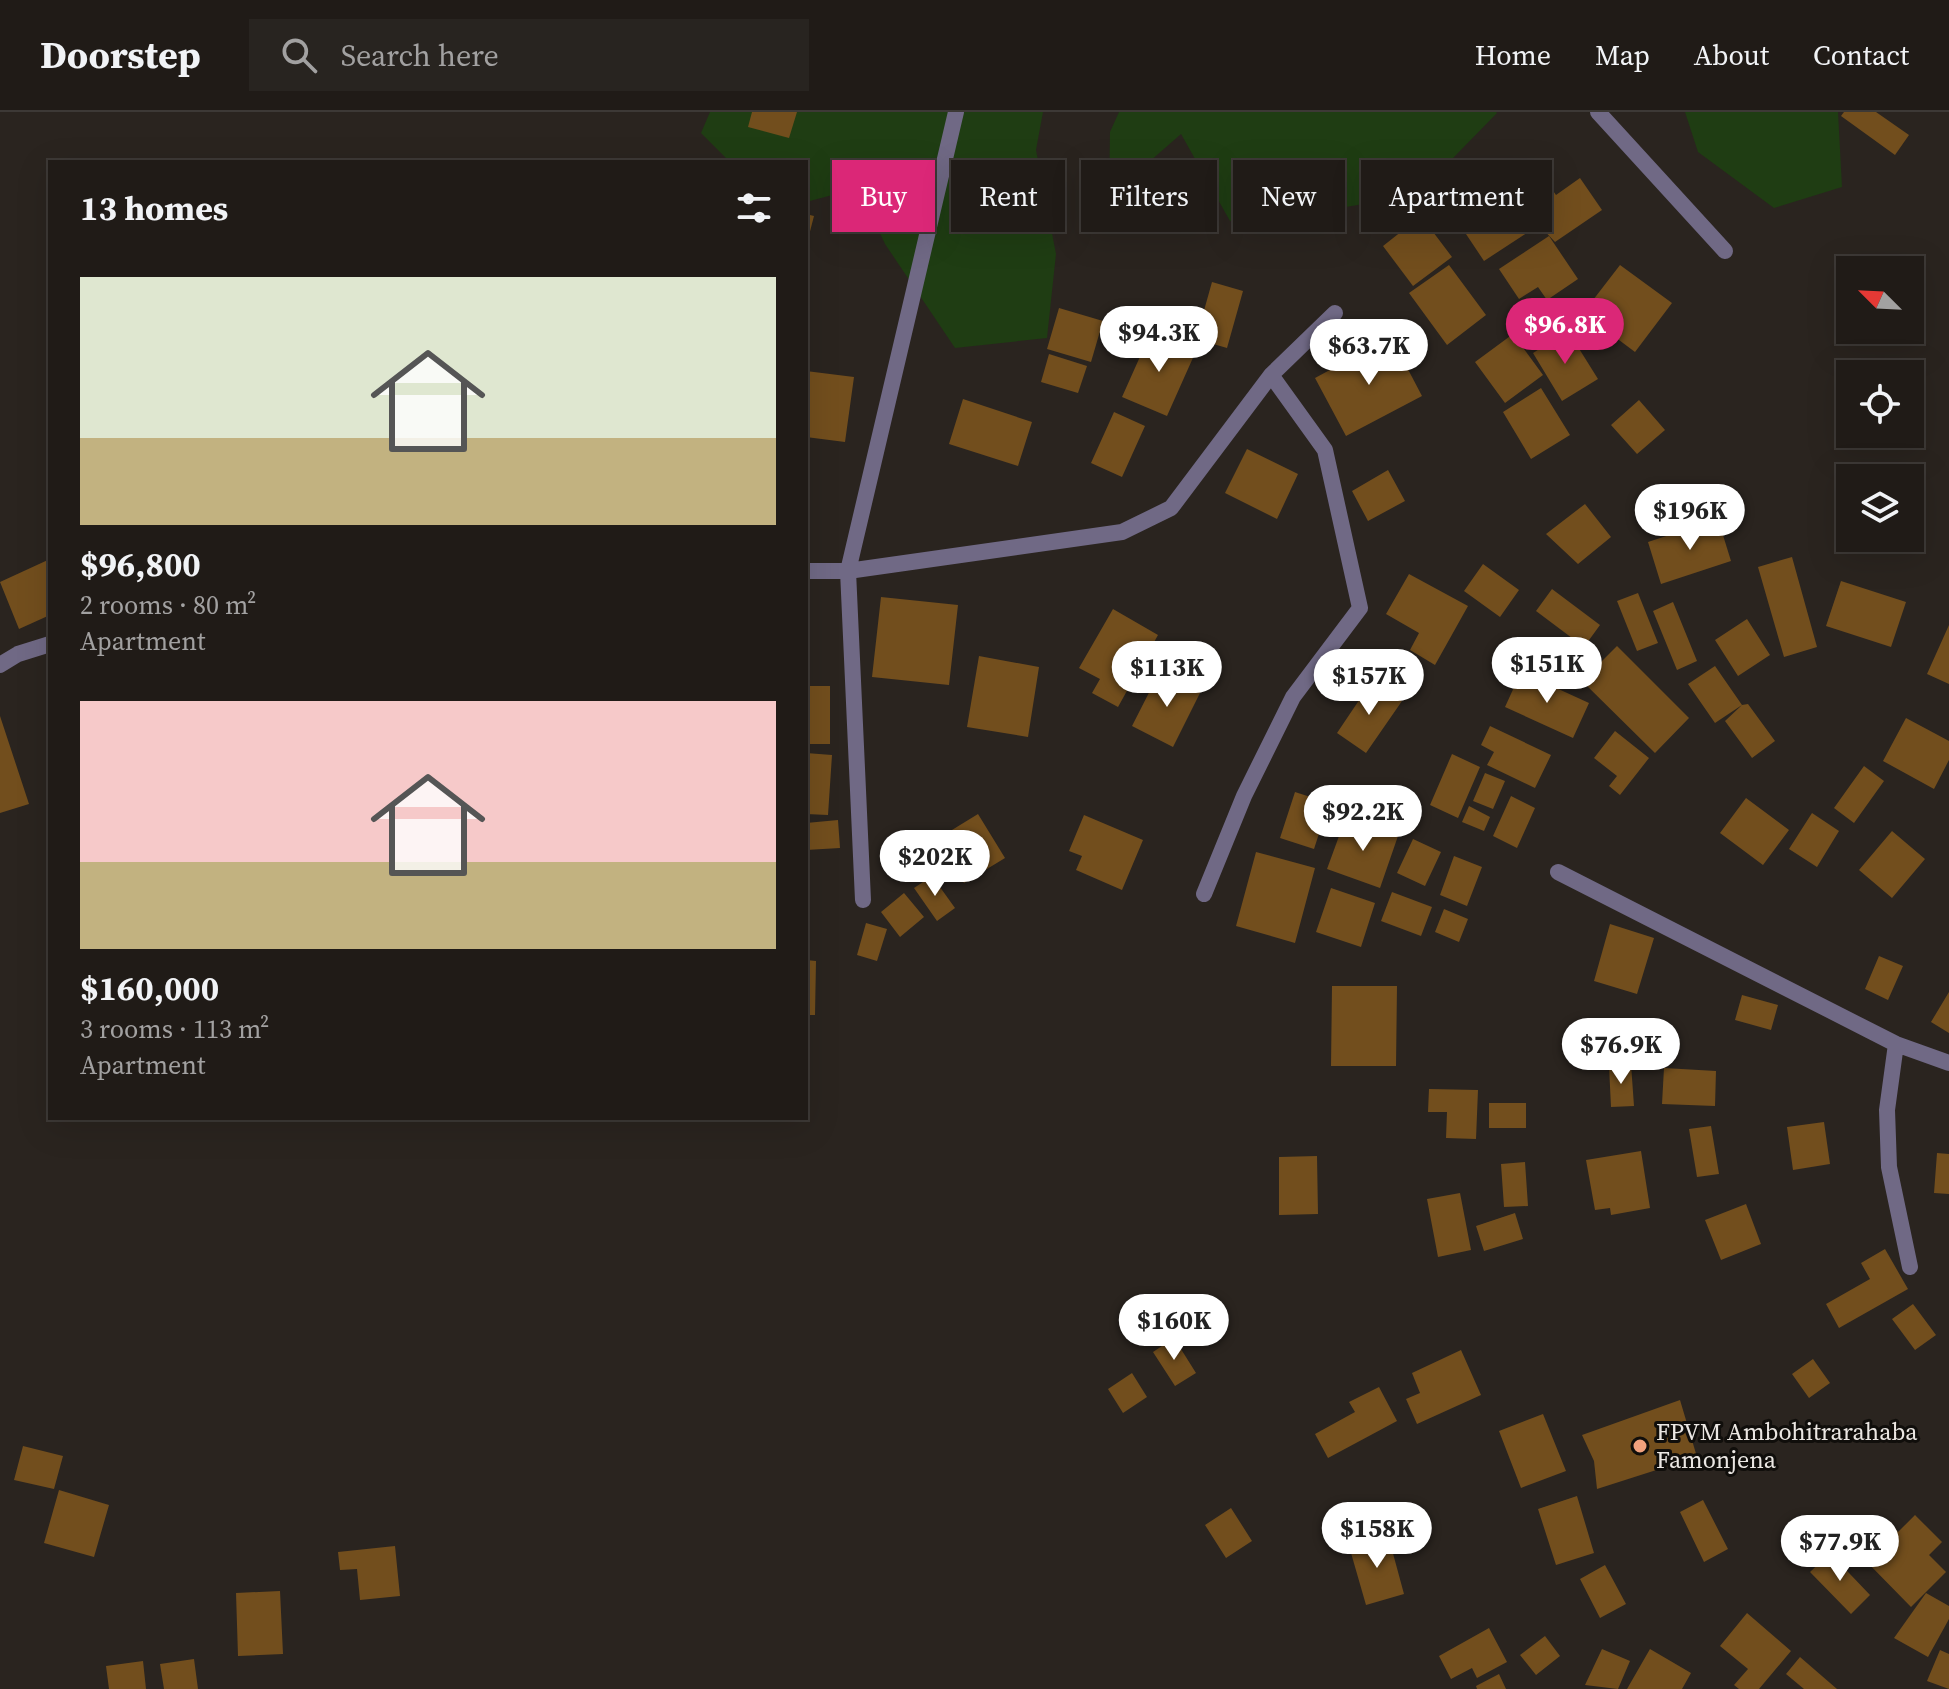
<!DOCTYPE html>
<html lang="en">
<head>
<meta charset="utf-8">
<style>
  :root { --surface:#201b17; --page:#282420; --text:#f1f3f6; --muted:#a2a1a1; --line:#3d3936; --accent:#db2777 }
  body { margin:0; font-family:"Source Serif 4",serif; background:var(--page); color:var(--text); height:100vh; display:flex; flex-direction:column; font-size:30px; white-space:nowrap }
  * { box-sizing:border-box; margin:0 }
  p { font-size:26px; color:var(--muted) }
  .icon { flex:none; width:44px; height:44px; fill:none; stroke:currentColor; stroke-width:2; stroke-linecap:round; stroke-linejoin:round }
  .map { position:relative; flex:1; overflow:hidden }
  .side { position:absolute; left:48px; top:48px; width:760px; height:960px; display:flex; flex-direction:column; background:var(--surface); border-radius:0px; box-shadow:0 8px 32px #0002,0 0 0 2px var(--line) }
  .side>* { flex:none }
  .banner { position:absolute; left:832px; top:48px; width:760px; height:72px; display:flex; gap:16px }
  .needle { width:52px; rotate:294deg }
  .controls { position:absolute; left:1836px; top:144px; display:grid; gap:16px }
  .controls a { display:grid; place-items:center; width:88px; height:88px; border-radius:0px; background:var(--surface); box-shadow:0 8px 32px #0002,0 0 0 2px var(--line); font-size:40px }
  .price { position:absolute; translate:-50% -68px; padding:0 18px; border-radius:28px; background:#fff; color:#222; font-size:26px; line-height:52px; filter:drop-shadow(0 2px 4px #0008) }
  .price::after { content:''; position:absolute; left:50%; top:48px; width:24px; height:18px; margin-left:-12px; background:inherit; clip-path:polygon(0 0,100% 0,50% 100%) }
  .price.selected { background:var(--accent); color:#fff }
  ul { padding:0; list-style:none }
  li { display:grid; align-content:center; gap:16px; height:424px; padding:0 32px }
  li span { display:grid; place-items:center; height:248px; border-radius:0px; color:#555 }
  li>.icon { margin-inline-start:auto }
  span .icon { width:144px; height:144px; fill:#fffc; stroke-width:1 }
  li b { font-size:34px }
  h2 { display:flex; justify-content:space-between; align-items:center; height:96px; padding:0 32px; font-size:34px }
  .chip { padding:0 28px; border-radius:0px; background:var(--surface); box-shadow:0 8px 32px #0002,0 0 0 2px var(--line); font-size:28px; line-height:72px }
  .chip.selected { background:var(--accent); color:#fff }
  header { display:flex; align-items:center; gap:48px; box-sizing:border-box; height:112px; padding:0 40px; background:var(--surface); border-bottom:2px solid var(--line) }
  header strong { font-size:38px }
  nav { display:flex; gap:44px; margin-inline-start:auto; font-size:28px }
  .search { width:560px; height:72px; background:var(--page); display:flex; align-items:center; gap:20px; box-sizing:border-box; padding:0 28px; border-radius:0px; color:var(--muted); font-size:30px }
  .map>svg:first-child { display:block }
  .green { fill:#1f3d13 }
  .building { fill:#724e1d }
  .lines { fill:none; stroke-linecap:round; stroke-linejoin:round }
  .minor { stroke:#706985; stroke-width:16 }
  .poi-dot { fill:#f1a17d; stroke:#100e0b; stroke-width:3 }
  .labels { text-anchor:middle; stroke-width:6; stroke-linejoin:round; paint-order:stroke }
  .poi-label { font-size:24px; fill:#ebe7e3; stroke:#100e0b; text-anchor:start }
</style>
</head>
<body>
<header>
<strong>Doorstep</strong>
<div class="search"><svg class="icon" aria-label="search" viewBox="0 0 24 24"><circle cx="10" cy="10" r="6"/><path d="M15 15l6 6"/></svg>Search here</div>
<nav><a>Home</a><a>Map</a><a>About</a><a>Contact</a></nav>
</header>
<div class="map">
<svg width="1949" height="1577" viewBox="0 0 1949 1577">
  <rect width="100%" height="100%" fill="#2a241f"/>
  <path class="green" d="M710,0h333l-7,38 20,104 -9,84 -92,10 -70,-104 -26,-56 -53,14v-40h-76l-29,-29z
    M1119,0h377l1,1 -80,82 -95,16 -92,10 -49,-87 -72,63 1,-65z
    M1685,0h153l4,75 -68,21 -76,-56z"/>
  <path class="building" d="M752,0h45l-8,26 -41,-11z
    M1844,0h32l33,23 -14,20 -54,-39z
    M1504,59l29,45 -16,-29 22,-16 17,24 24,-17 22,32 -47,32 -16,-17 -55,36 -36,-54z
    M806,102l8,2 -7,27h-1z
    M1421,104l31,41 -39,29 -30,-40z
    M1549,124l29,43 -31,21 -9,-13 -19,12 -20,-30z
    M1449,153l37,50 -39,30 -38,-52z
    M1620,153l52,38 -37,49 -52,-39z
    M1212,170l31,9 -16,57 -31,-9z
    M1059,196l44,13 -12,41 -44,-13z
    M1568,219l30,48 -36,22 -29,-48z
    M1151,220l45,19 -29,65 -45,-19z
    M1513,222l30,41 -38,28 -30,-41z
    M1391,225l31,59 -76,40 -31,-58z
    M1049,242l38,12 -9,27 -37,-11z
    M806,259l48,6 -9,65 -39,-5z
    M1541,276l29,47 -39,24 -28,-47z
    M963,287l69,23 -14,44 -69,-22z
    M1639,288l26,30 -28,24 -26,-29z
    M1114,300l31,14 -23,51 -31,-14z
    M1247,337l51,25 -21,45 -52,-26z
    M1388,358l17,31 -37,20 -16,-30z
    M1585,392l26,33 -33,27 -32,-30z
    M1718,407l13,42 -70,23 -13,-42z
    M1792,445l25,90 -33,10 -26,-90z
    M50,447v56l-31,14 -19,-47z
    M1483,452l36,26 -19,27 -36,-26z
    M1409,462l59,32 -33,59 -25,-15 9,-17 -33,-19z
    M1841,469l65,21 -15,45 -65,-21z
    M1552,477l48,36 -16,22 -48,-36z
    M1638,481l20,50 -21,8 -20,-50z
    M881,485l77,8 -9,80 -77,-8z
    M1673,490l24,59 -20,9 -24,-59z
    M1113,497l45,26 -40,72 -26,-14 8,-14 -21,-11z
    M1747,507l23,36 -32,21 -23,-36z
    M1949,513v59l-22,-10z
    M1617,534l72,72 -34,35 -73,-72z
    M979,544l60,11 -11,70 -61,-10z
    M1715,554l27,39 6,-1 27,37 -23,17 -27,-37 17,-16 -27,18 -27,-39z
    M1160,559l41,20 -28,56 -41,-21z
    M1521,560l68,31 -16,35 -68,-31z
    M1372,569l30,20 -36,52 -29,-20z
    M806,574h24v58h-24z
    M0,604l29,88 -29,9z
    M1906,606l43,23v19l-15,29 -51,-28z
    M1490,614l61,29 -16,33 -48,-23 7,-13 -13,-7z
    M1615,619l34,27 -29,37 -11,-9 8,-10 -23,-18z
    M806,641l26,2 -4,60 -22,-1z
    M1452,642l28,13 -22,51 -28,-13z
    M1864,654l20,15 -30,42 -20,-15z
    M1485,661l20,8 -12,28 -20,-8z
    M1295,680l34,11 -15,46 -34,-11z
    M1511,684l24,12 -18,40 -24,-12z
    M1746,686l43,32 -26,35 -43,-32z
    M1469,694l21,11 -6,14 -22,-9z
    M1812,701l27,18 -22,36 -28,-18z
    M978,702l27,44 -41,25 -14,-23 -17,10 -12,-21z
    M1084,703l59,25 -21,50 -46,-20 6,-14 -13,-5z
    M1346,705l52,19 -18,52 -53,-19z
    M838,708l2,28 -34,2v-27z
    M1892,719l33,28 -33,39 -33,-28z
    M1413,727l28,13 -16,34 -28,-13z
    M1256,740l59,16 -20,75 -59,-17z
    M1454,744l28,11 -15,39 -27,-11z
    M932,764l23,32 -18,13 -23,-33z
    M1331,776l44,15 -14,44 -45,-15z
    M1392,780l40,15 -11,29 -40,-15z
    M904,781l20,24 -24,20 -19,-25z
    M1444,797l24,10 -9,23 -24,-10z
    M866,811l21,6 -10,32 -20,-6z
    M1610,812l44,14 -17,56 -43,-13z
    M1879,844l24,10 -15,34 -23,-11z
    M806,848l10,1 -1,54h-9z
    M1332,874h65l-1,80h-65z
    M1949,880v41l-18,-11z
    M1742,883l36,10 -7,25 -36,-10z
    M1631,952l3,42 -23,1 -2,-41z
    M1664,956l52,3 -1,35 -53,-2z
    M1429,977l49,1 -2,49 -30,-1 1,-26h-19z
    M1489,991h37v25h-37z
    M1824,1010l6,42 -37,6 -6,-43z
    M1711,1014l8,48 -22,3 -8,-48z
    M1641,1039l9,57 -39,7 -1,-7 -15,2 -9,-50z
    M1937,1041l12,1v40l-15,-1z
    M1317,1044l1,58 -39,1v-58z
    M1525,1050l3,44 -24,1 -3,-43z
    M1460,1081l11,57 -33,7 -11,-58z
    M1746,1092l15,40 -40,16 -16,-40z
    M1515,1101l8,26 -39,12 -8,-25z
    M1885,1137l23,40 -69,39 -13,-24 44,-25 -9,-16z
    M1913,1192l23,31 -21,15 -23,-31z
    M1174,1226l22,35 -21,13 -22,-34z
    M1461,1238l20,45 -64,29 -11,-25 14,-6 -8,-20z
    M1813,1247l17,24 -21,15 -17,-24z
    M1132,1261l15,24 -24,16 -15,-24z
    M1379,1275l18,34 -69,37 -13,-24 40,-22 -6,-10z
    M1680,1288l17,57 -100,32 -3,-28 -12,-26z
    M1543,1302l23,57 -45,17 -22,-57z
    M23,1334l40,10 -9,33 -40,-9z
    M59,1378l50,15 -15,52 -50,-14z
    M1577,1384l17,57 -38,12 -18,-56z
    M1703,1388l25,49 -24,13 -24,-50z
    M1231,1396l21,33 -26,17 -21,-33z
    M1915,1403l27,27 -13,13 17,17 -35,35 -48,-49 31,-31 4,5z
    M1388,1423l16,59 -38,11 -17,-59z
    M395,1434l5,50 -40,4 -3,-31 -17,1 -2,-18z
    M1830,1441l40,42 -19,19 -41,-42z
    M1605,1453l21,39 -26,14 -20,-39z
    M280,1479l3,63 -45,2 -2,-63z
    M1926,1481l23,13v13l-21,38 -34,-19z
    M1747,1501l44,38 -32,38h-20l-5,-4 14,-16 -28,-23z
    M1489,1516l18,34 -30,16 -5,-10 -21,11 -12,-23z
    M1545,1524l15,20 -24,19 -16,-20z
    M1602,1537l28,12 -12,28 -33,-4z
    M1650,1537l41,24 -9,16h-55z
    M1940,1538l9,4v35l-22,-8z
    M1800,1545l37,32h-33l-18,-15z
    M194,1547l4,30h-34l-4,-25z
    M143,1549l3,28h-37l-3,-23z
    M1499,1562l7,15h-29l-1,-3z"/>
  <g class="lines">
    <path class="minor" d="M1598,0l127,139
      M806,459h42l274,-39 49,-24 100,-133 64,-62
      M0,553l18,-11 32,-10
      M1558,760l338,172 53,19
      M1204,782l40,-98 49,-99 67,-89 -35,-158 -54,-75
      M863,788l-15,-329 108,-459
      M1896,932l-9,66 2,57 21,100"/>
  </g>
  <circle class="poi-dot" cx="1640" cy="1334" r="8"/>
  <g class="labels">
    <g class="poi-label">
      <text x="1656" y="1328">FPVM Ambohitrarahaba<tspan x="1656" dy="28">Famonjena</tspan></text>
    </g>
  </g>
</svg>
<div class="controls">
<a><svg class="needle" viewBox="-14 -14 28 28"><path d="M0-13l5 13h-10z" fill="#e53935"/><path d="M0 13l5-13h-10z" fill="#a2a1a1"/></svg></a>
<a><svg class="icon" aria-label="locate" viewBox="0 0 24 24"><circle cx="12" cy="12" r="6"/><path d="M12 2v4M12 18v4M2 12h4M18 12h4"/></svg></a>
<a><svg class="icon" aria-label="layers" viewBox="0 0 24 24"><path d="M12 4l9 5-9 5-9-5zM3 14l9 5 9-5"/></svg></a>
</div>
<b class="price selected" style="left:1565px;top:254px">$96.8K</b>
<b class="price" style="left:1159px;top:262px">$94.3K</b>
<b class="price" style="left:1369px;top:275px">$63.7K</b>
<b class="price" style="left:1690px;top:440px">$196K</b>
<b class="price" style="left:1547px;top:593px">$151K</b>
<b class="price" style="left:1167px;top:597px">$113K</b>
<b class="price" style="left:1369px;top:605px">$157K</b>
<b class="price" style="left:1363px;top:741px">$92.2K</b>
<b class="price" style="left:935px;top:786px">$202K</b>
<b class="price" style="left:1621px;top:974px">$76.9K</b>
<b class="price" style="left:1174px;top:1250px">$160K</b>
<b class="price" style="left:1377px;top:1458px">$158K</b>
<b class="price" style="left:1840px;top:1471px">$77.9K</b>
<div class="banner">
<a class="chip selected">Buy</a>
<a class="chip">Rent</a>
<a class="chip">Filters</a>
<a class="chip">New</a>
<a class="chip">Apartment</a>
</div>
<section class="side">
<h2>13 homes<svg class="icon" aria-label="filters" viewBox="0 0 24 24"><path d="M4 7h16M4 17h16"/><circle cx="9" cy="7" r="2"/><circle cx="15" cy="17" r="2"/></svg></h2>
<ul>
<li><span style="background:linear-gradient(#dfe7d0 65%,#c2b280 0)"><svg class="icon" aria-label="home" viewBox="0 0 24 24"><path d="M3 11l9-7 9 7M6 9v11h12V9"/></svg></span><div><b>$96,800</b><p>2 rooms · 80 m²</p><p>Apartment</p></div></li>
<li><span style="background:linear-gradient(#f6c9c9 65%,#c2b280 0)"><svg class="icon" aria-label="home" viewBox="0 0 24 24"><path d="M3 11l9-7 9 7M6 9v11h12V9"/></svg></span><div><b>$160,000</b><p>3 rooms · 113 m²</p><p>Apartment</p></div></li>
</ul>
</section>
</div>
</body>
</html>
